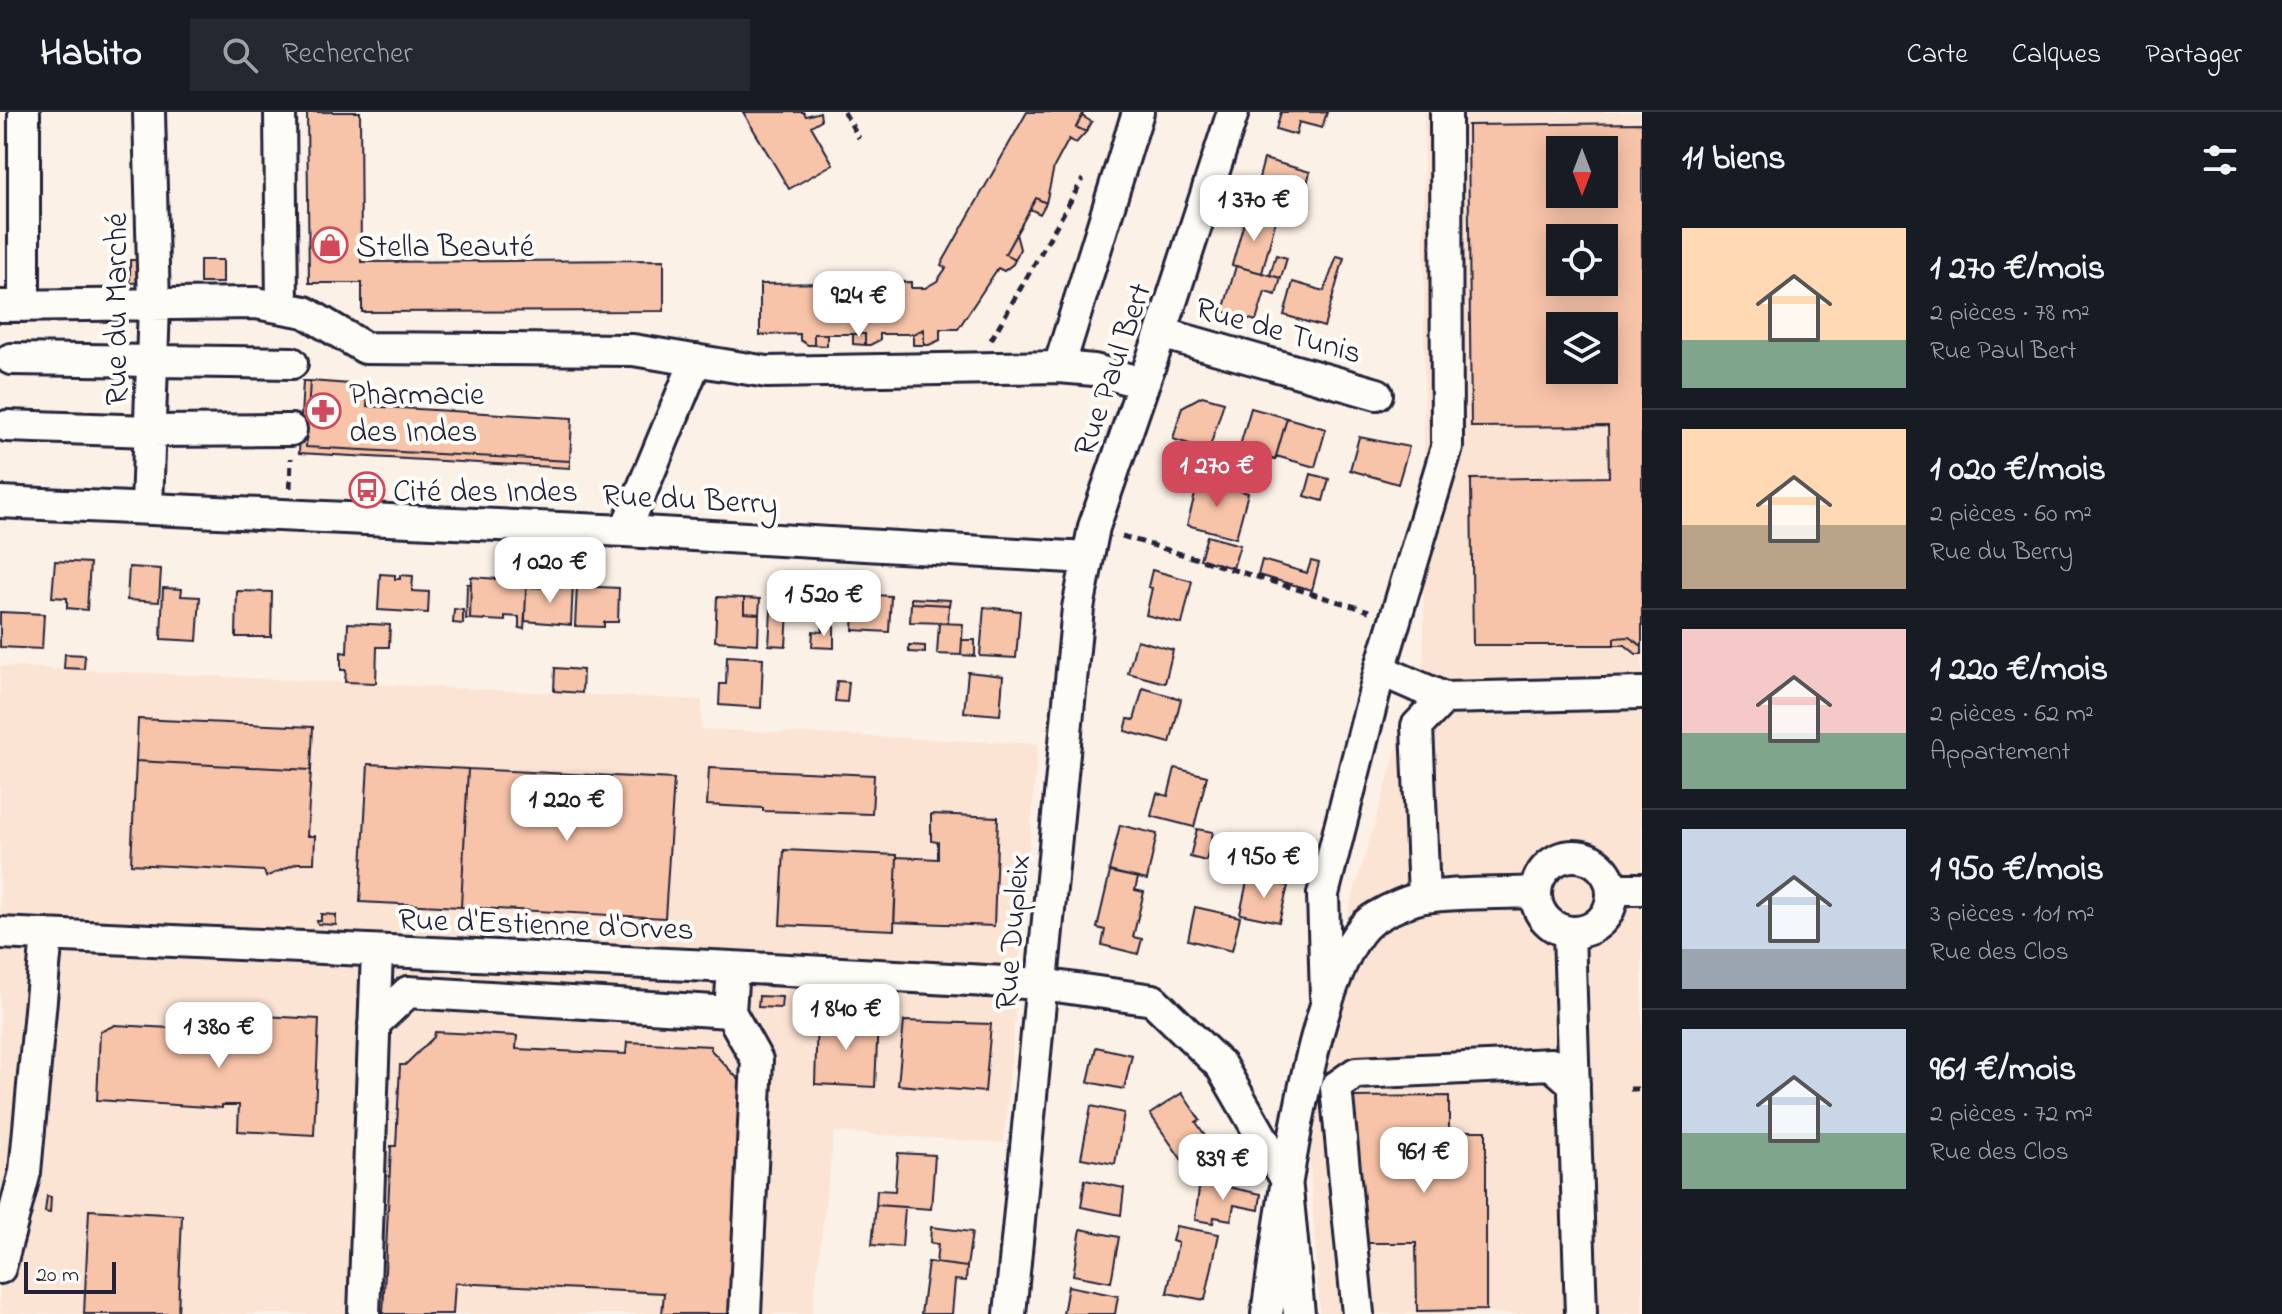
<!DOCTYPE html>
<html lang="fr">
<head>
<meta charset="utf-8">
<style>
  :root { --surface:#171b24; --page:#242831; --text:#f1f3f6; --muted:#9ea1a6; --line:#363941; --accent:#d1495b }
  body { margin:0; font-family:"Indie Flower",sans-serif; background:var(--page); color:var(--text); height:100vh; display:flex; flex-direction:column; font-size:30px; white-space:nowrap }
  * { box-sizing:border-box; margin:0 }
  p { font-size:26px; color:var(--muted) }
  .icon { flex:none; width:44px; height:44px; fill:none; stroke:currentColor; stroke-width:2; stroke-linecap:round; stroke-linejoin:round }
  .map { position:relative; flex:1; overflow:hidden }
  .side { display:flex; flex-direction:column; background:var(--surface); width:640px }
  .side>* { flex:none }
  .needle { width:52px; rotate:180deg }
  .buttons { position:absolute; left:1546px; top:24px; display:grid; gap:16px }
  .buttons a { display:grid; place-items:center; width:72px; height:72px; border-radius:0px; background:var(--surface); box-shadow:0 4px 20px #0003; font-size:40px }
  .scale { position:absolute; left:24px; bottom:20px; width:92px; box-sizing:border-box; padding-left:8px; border:4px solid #22223b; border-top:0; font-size:22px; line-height:28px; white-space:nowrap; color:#22223b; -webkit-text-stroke:6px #fdfcf7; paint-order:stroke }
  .price { position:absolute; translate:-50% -68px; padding:0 18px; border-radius:16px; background:#fff; color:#222; font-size:26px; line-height:52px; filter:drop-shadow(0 2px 4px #0008) }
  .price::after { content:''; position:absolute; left:50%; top:48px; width:24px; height:18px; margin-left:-12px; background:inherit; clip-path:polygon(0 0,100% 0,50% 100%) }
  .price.current { background:var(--accent); color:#fff }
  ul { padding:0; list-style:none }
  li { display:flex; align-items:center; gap:24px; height:200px; padding:0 40px }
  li+li { border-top:2px solid var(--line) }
  li span { display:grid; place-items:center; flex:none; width:224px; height:160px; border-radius:0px; color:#555 }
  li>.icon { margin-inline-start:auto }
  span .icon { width:96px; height:96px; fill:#fffc; stroke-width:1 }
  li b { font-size:34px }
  h2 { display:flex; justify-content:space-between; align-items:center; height:96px; padding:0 40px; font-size:34px }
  header { display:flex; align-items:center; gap:48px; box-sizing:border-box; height:112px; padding:0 40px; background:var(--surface); border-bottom:2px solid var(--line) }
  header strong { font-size:38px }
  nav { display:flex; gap:44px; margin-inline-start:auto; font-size:28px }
  .search { width:560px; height:72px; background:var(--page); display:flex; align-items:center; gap:20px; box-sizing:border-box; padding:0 28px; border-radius:0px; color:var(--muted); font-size:30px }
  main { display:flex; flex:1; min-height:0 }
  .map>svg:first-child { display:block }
  .built { fill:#fbe4d4; fill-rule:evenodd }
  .building { fill:#f8c4a9; stroke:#22223b; stroke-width:2; fill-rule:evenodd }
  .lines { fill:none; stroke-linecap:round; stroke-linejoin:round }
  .minor-casing { stroke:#22223b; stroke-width:36 }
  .path { stroke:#22223b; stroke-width:5; stroke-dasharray:8 6; stroke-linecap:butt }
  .minor { stroke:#fdfcf7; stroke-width:30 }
  .labels { text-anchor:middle; stroke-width:8; stroke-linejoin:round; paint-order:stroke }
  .poi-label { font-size:32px; fill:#22223b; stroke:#fdfcf7; text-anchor:start }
  .street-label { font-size:32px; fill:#22223b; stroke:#fdfcf7 }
</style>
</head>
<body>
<header>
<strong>Habito</strong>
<div class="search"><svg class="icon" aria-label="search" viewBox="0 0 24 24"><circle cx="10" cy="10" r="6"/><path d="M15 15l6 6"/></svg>Rechercher</div>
<nav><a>Carte</a><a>Calques</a><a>Partager</a></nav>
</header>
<main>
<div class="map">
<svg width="1642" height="1202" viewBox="0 0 1642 1202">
  <rect width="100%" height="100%" fill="#fcf1e7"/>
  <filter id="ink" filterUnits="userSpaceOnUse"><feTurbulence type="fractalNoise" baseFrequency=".0125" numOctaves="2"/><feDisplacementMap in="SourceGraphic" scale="16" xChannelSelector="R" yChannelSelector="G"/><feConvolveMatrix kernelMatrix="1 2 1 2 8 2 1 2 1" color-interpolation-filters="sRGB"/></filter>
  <g filter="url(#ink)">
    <path class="built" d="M1424,0h218v1202h-322l-17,-251 121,-405zM1560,38h44v44h-44zM1560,126h44v44h-44zM1560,214h44v44h-44z
      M0,554l702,34 -1,29 337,15 -34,399 -170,-11 -22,182h-812z"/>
    <path class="building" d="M307,0h53l1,150 303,-2v51l-302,1v-29h-53z
      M743,0h60l3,4 14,-4 1,8 -10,6 22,38 -44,25z
      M1027,0h57l-8,15 10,5 -10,11 -7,-4 -15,28 -8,36 -10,-5 -6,11 -25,45 10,6 -2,4 -9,7 -6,-3 -40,61h-18v11l-11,5h-5v-16l-11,5h-33v6l-10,5h-5v-11h-51v11h-6l-8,-5v-6l-40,1v-51l151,-2v6h14l12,-7 9,-13 -5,-3z
      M1281,0h46l-5,16 -23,-6 -3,13 -20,-6z
      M1082,4l10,6 -6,10 -10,-5z
      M1642,11v523l-13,-9 -15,1v7h-141l-2,-166 138,-2 -1,-51 -137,1 -3,-302zM1560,38h44v44h-44zM1560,126h44v44h-44zM1560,214h44v44h-44z
      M1264,47l46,13 -8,32 -43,-12 4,-12 -4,-2z
      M1036,86l10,5 -6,11 -10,-5z
      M1247,100l29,8 -14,53 -30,-8z
      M1016,122l4,15 -5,11 -10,-6z
      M1276,143l11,3 -6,20 -11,-3z
      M1337,144l7,2 -20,69 -40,-12 9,-33 31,9z
      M130,148h19l1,22 -20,1z
      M200,148h23v23h-23z
      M1236,154l45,12 -5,17 -11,-3 -9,29 -33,-10z
      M924,217v16h-11v-11z
      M814,222h13v12l-13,-1z
      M853,222h12v11l-12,-1z
      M303,269h7l-4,66 264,14v7l-271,-15z
      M310,269l40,3v4l18,1 -1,17 205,12 -2,43 -264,-14z
      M351,272h18l-1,5 -18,-1z
      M1202,284l22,6 -15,48 -36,-11 9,-32z
      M1251,296l36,10 -12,42 -36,-11z
      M1287,306l39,11 -11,38 -39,-11z
      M1359,325l50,10 -11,37 -48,-14z
      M1311,362l18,5 -6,22 -18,-5z
      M1199,367l49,14 -12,45 -49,-13z
      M1207,424l33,9 -7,23 -33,-9z
      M1262,448l45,13 4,-12 8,2 -7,27 -54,-15z
      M55,449l35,2 -3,47 -20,-2v-10l-15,-1z
      M129,455l32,2 -2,33 -32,-2z
      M1152,458l40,11 -10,43 -36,-9 6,-27 -4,-1z
      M380,462l15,1v4h5v-4l13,1 -1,15 17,1 -1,21 -50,-3z
      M471,465l56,4 -3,48 -5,-1v-11l-14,-1v5l-35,-2z
      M562,471h11l-2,42 -46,-4 1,-34 35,1z
      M467,472h4l-1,35h-4z
      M577,474l42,2 -1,34h-14v5l-29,-1z
      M163,476l19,1 -1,7 19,1 -3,44 -36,-2z
      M237,479l35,1 -1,45h-35z
      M772,479l46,2 -1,19 -46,-1z
      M855,482l36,2 -2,36 -36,-2z
      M717,485l27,1v15l15,1 -1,30 -43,-3z
      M744,486l16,1 -1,15 -15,-1z
      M911,486l39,2 -1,5 -38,-2z
      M911,491l38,2 -1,18 -38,-1z
      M984,495l36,4 -4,47 -36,-2z
      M454,497l9,1v14l-10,-1z
      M771,499h17l-2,35 -17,-1z
      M0,500l44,2 -2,35 -42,-2z
      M348,511l42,2 -1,22h-12l-1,36 -31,-1 1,-12h-5v-18l6,1z
      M939,511l24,1 -2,31 -24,-1z
      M823,513l11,1v22l-22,-1 1,-16 9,1z
      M1629,525l13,9v8h-6l-11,-9h-11v-7z
      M962,528h13v16l-14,-1z
      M1137,528l36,10 -8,33 -37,-10z
      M909,533l16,1v7l-16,-1z
      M65,542l20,1 -1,14 -20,-1z
      M727,544l36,2 -2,50 -42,-3 1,-21h6z
      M555,556l28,2 -1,23 -28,-2z
      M968,560l35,4 -3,39 -36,-3z
      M837,569l12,1 -2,20 -12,-1z
      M1143,576l38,11 -11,44 -45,-12 3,-12 6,1z
      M138,607l175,8 -2,43 -175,-9z
      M136,649l175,9 -4,66h8l-1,27h-17l-31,14 -2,-6 -133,-7z
      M368,652l100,5 -7,138 -101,-5z
      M709,656l165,7 -2,39 -109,-3v-3l-56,-3z
      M1175,656l32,8 -13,51 -43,-11 6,-23 11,3z
      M468,657l206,10 -9,139 -204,-11z
      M931,702l67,3 -4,109 -100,-4 3,-65 41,2v-17l-7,-1z
      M1120,713l37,9 -10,46 -38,-9z
      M1197,717l16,3 -7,29 -16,-4z
      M784,738l113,5 -3,75 -114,-5z
      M1110,760l28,6 -3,12 9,2 -11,45 9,2 -4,15 -36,-9 3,-15 -8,-2z
      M1248,765l40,9 -9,36 -39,-8z
      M1195,795l45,10 -8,34 -44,-11z
      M321,802l15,1v10l-18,-1 -1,-3h4z
      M759,884l23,1 -1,11 -23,-1z
      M244,903l75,4 -5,116 -76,-4 1,-26h-17v3l-125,-8 3,-68 15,-7 111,6v3l17,1z
      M817,906l61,2 -3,67 -60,-3z
      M904,909l87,3 -6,68 -87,-7z
      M435,920l82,4 -1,13 110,5 1,-12 84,4v4l28,30h5l-11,234h-71l2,-21 -209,-10 -2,31h-70l8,-168h5l4,-81h5l29,-28z
      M1096,935l36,8 -8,34 -36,-7z
      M1182,981l18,27 -4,2 23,34 -19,13 -8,-12 -8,6 -34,-49z
      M1449,984v35h37v179l-69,1 -1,-68h-60l-2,-146z
      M1091,994l33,7 -9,51 -34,-6z
      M898,1041l37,2 -4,54 -55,-4 1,-15 18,1z
      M1085,1068l39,8 -3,27 -40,-8z
      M1200,1069l61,13 -2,16 -25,-5 -3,15 -17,-3 -1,6 -18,-3z
      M47,1084l4,1 -1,16 -5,-1z
      M876,1093l29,2 -3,40 -30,-2z
      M89,1098l93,5 -4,99h-94z
      M1176,1114l43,8 -14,66 -38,-7 11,-50 -6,-2z
      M931,1115l41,5 -5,35 -31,-4 2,-19 -8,-1z
      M1081,1117l38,8 -8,45 -38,-7z
      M928,1150l39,5 -1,14 -11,-1 -3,34h-31z
      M1068,1174l50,10 -3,18h-52z"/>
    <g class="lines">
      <defs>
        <path id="minor" d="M24,0v194
          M280,0l2,195
          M0,194l256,-3 49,9 60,36 268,2 134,22 292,-5 79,-255
          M1161,221l216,61
          M11,247l281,4
          M1059,255l35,3 49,13
          M7,314l143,5 141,-1
          M0,390l625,29 462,27
          M147,395l7,-202 -5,-193
          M625,419l71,-171
          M1380,558l64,28
          M1536 782a38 38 0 1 1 76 0a38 38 0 1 1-76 0Z
          M1613,777h29
          M1424,785l-7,-171 27,-28 198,-5
          M1569,820l12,382
          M0,821l733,34 309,17 111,16 68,66 65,113 13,135
          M733,855l-3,45 27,48 -12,254
          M1326,885l-3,-103 57,-224 67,-223 -1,-335
          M374,912l34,-32 322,20
          M0,1156l25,-96 22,-237
          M364,1202l13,-363
          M1010,1202l68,-706 16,-81 67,-194 72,-221
          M1267,1202c11,-75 45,-362 109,-397 13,-8 35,-18 50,-20 36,-5 74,-3 110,-5
          M1358,1202l-22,-227 20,-14 195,-9 23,20"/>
      </defs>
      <use href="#minor" class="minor-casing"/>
      <path class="path" d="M844,0l15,26
        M991,228l92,-161
        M290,376l1,-30
        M1122,424l247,75
        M1630,977h12"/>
      <use href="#minor" class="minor"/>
    </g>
  </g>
  <defs>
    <symbol id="shop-ring" viewBox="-11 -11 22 22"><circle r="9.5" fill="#fdfcf7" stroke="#d1495b" stroke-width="1.5"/><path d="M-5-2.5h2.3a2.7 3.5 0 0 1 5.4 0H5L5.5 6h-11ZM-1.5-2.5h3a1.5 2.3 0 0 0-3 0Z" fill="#d1495b"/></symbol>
    <symbol id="pharmacy-ring" viewBox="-11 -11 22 22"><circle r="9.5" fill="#fdfcf7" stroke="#d1495b" stroke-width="1.5"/><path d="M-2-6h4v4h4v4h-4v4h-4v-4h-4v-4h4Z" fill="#d1495b"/></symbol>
    <symbol id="bus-ring" viewBox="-11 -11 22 22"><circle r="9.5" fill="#fdfcf7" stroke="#d1495b" stroke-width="1.5"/><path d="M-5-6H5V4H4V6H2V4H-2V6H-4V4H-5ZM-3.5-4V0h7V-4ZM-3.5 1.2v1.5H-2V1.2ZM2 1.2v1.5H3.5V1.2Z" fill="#d1495b"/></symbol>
  </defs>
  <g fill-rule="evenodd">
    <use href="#shop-ring" x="310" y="113" width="40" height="40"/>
    <use href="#pharmacy-ring" x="303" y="279" width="40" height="40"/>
    <use href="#bus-ring" x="347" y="358" width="40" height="40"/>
  </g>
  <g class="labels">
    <g class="poi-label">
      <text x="356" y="144">Stella Beauté</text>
      <text x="349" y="292">Pharmacie<tspan x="349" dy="37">des Indes</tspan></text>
      <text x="393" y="389">Cité des Indes</text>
    </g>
    <g class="street-label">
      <text transform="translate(115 197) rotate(-90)" y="11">Rue du Marché</text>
      <text transform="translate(1279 217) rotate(16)" y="11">Rue de Tunis</text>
      <text transform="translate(1111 257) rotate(-71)" y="11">Rue Paul Bert</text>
      <text transform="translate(690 386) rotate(3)" y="11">Rue du Berry</text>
      <text transform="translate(546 811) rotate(2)" y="11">Rue d'Estienne d'Orves</text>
      <text transform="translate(1011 820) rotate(-85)" y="11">Rue Dupleix</text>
    </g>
  </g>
</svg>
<div class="buttons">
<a><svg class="needle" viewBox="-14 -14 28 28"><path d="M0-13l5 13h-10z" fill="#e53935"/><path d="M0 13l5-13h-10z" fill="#9ea1a6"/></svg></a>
<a><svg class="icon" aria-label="locate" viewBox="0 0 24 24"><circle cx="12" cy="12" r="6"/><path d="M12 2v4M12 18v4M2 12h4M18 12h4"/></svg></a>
<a><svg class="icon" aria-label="layers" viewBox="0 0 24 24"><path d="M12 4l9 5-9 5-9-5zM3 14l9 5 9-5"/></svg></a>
</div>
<div class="scale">20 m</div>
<b class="price" style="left:1254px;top:131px">1 370 €</b>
<b class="price" style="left:859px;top:227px">924 €</b>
<b class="price current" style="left:1217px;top:397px">1 270 €</b>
<b class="price" style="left:550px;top:493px">1 020 €</b>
<b class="price" style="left:824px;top:526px">1 520 €</b>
<b class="price" style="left:567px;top:731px">1 220 €</b>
<b class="price" style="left:1264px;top:788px">1 950 €</b>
<b class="price" style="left:846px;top:940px">1 840 €</b>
<b class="price" style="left:219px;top:958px">1 380 €</b>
<b class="price" style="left:1424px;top:1083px">961 €</b>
<b class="price" style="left:1223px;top:1090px">839 €</b>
</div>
<section class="side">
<h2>11 biens<svg class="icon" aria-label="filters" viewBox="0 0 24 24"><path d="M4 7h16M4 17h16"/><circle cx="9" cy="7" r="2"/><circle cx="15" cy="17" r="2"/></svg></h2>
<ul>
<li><span style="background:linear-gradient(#ffd9b3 70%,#7fa58c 0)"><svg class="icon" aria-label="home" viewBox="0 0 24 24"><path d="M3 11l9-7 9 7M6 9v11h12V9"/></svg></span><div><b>1 270 €/mois</b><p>2 pièces · 78 m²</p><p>Rue Paul Bert</p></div></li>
<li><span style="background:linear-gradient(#ffd9b3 60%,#b9a48a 0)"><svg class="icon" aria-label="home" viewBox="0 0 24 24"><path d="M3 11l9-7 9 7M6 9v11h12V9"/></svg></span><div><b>1 020 €/mois</b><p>2 pièces · 60 m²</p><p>Rue du Berry</p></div></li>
<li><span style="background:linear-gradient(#f6c9c9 65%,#7fa58c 0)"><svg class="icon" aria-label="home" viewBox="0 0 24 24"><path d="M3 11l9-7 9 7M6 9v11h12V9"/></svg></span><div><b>1 220 €/mois</b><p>2 pièces · 62 m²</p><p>Appartement</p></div></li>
<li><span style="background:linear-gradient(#c9d6e8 75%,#9aa5b1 0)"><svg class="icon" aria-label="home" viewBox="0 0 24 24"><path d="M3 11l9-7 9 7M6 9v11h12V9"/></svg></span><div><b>1 950 €/mois</b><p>3 pièces · 101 m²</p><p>Rue des Clos</p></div></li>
<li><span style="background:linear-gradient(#c9d6e8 65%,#7fa58c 0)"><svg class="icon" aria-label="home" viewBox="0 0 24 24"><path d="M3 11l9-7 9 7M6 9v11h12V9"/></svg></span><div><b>961 €/mois</b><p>2 pièces · 72 m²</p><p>Rue des Clos</p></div></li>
</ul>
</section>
</main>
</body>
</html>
